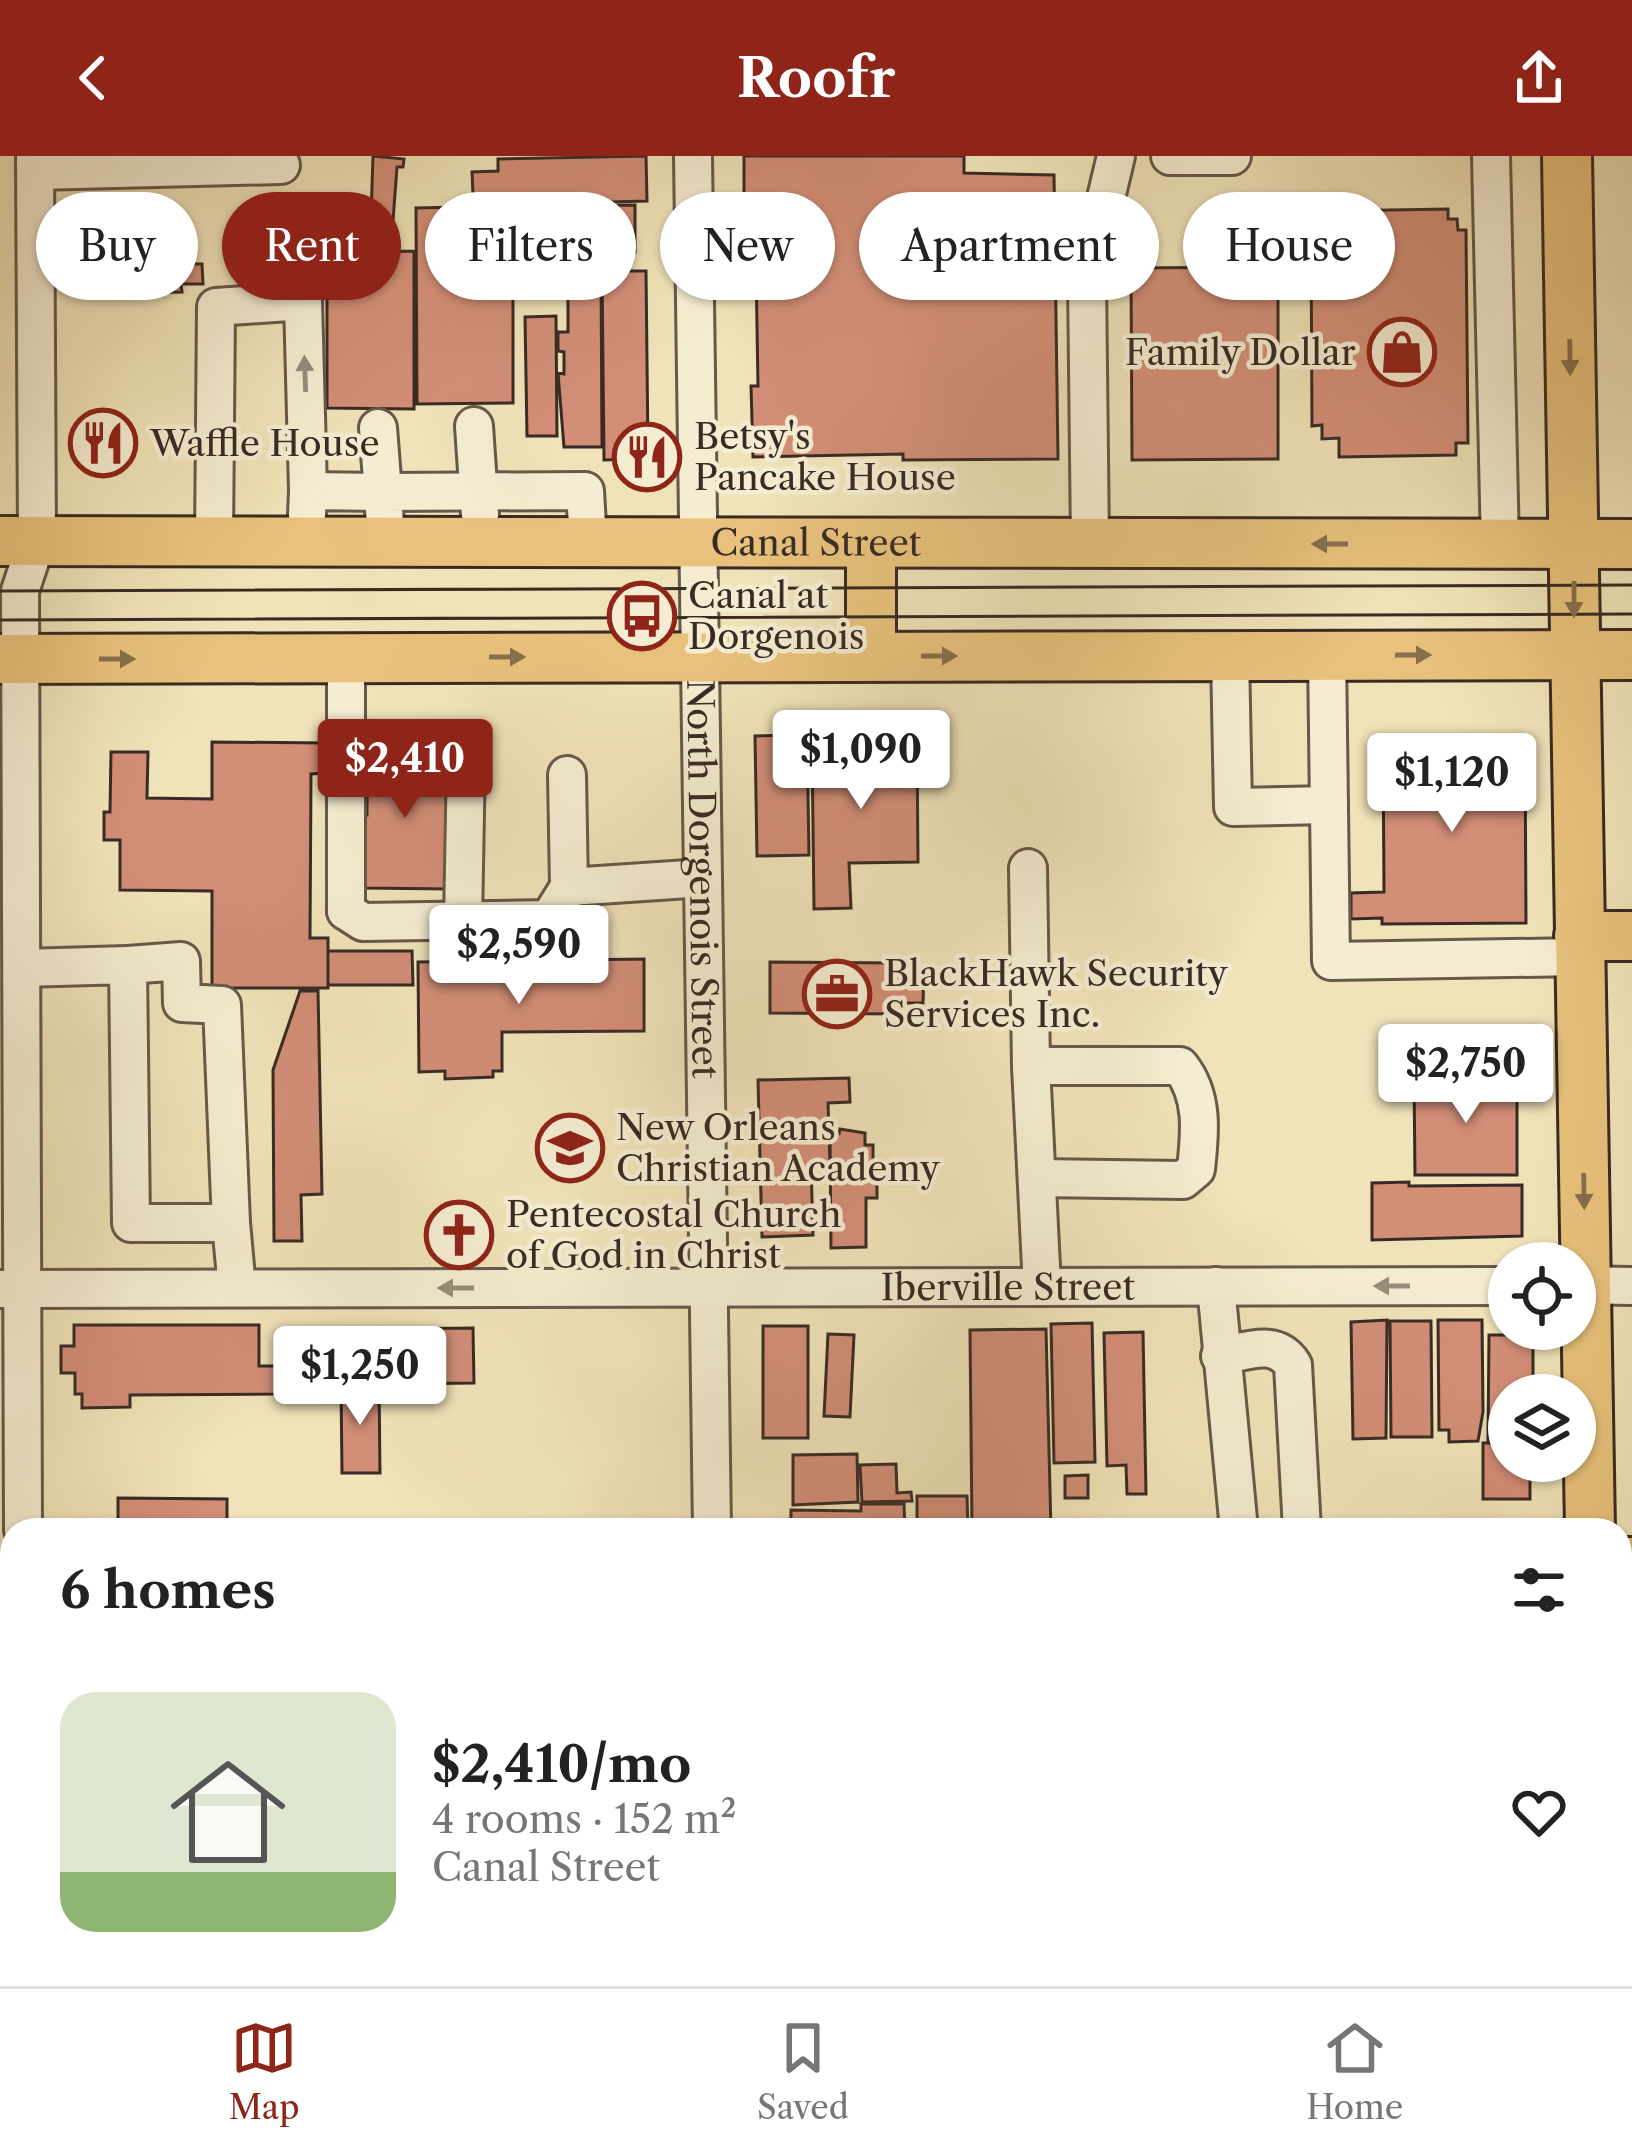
<!DOCTYPE html>
<html lang="en">
<head>
<meta charset="utf-8">
<style>
  :root { --surface:#fff; --page:#f6f6f6; --text:#222; --muted:#767676; --line:#e0e0e0; --accent:#8f2418 }
  body { margin:0; font-family:"Libre Caslon Text",serif; background:var(--page); color:var(--text); height:100vh; display:flex; flex-direction:column; font-size:45px; white-space:nowrap }
  * { box-sizing:border-box; margin:0 }
  p { font-size:39px; color:var(--muted) }
  .icon { flex:none; width:66px; height:66px; fill:none; stroke:currentColor; stroke-width:2; stroke-linecap:round; stroke-linejoin:round }
  .map { position:relative; flex:1; overflow:hidden }
  .drawer { position:absolute; left:0px; top:1362px; width:1632px; height:468px; display:flex; flex-direction:column; background:var(--surface); border-radius:36px 36px 0 0; box-shadow:0 3px 9px #0004 }
  .drawer>* { flex:none }
  .top-card { position:absolute; left:36px; top:36px; width:1560px; height:108px; display:flex; gap:24px }
  .fabs { position:absolute; left:1488px; top:1086px; display:grid; gap:24px }
  .fabs a { display:grid; place-items:center; width:108px; height:108px; border-radius:50%; background:var(--surface); box-shadow:0 3px 9px #0004; font-size:60px }
  .price { position:absolute; translate:-50% -102px; padding:0 27px; border-radius:12px; background:#fff; color:#222; font-size:39px; line-height:78px; filter:drop-shadow(0 3px 6px #0008) }
  .price::after { content:''; position:absolute; left:50%; top:72px; width:36px; height:27px; margin-left:-18px; background:inherit; clip-path:polygon(0 0,100% 0,50% 100%) }
  .price.active { background:var(--accent); color:#fff }
  ul { padding:0; list-style:none }
  li { display:flex; align-items:center; gap:36px; height:300px; padding:0 60px }
  li span { display:grid; place-items:center; flex:none; width:336px; height:240px; border-radius:36px; color:#555 }
  li>.icon { margin-inline-start:auto }
  span .icon { width:144px; height:144px; fill:#fffc; stroke-width:1 }
  li b { font-size:51px }
  h2 { display:flex; justify-content:space-between; align-items:center; height:144px; padding:0 60px; font-size:51px }
  .pill { padding:0 42px; border-radius:54px; background:var(--surface); box-shadow:0 3px 9px #0004; font-size:42px; line-height:108px }
  .pill.active { background:var(--accent); color:#fff }
  header { display:flex; justify-content:space-between; align-items:center; height:156px; padding:0 60px; background:var(--accent); color:#fff; font-size:54px; font-weight:700 }
  .menu { display:flex; justify-content:space-around; align-items:center; height:168px; border-top:3px solid var(--line); background:var(--surface); font-size:33px; color:var(--muted) }
  .menu a { display:grid; justify-items:center; gap:6px }
  .menu .active { color:var(--accent) }
  .map>svg:first-child { display:block }
  .building { fill:#d28e77; stroke:#392b24; stroke-width:3 }
  .lines { fill:none; stroke-linecap:round; stroke-linejoin:round }
  .minor-casing { stroke:#675949; stroke-width:42 }
  .major-casing { stroke:#392b24; stroke-width:54 }
  .minor { stroke:#f5edd2; stroke-width:36 }
  .major { stroke:#e8c27c; stroke-width:48 }
  .tram { stroke:#392b24; stroke-width:3 }
  .oneway { fill:#886f4c }
  .oneway2 { fill:#978c7b }
  .labels { text-anchor:middle; stroke-width:9; stroke-linejoin:round; paint-order:stroke }
  .poi-label { font-size:36px; fill:#392b24; stroke:#f5edd2; text-anchor:start }
  .street-label { font-size:36px; fill:#392b24; stroke:#f5edd2 }
</style>
</head>
<body>
<header><svg class="icon" aria-label="back" viewBox="0 0 24 24"><path d="M15 5l-7 7 7 7"/></svg>Roofr<svg class="icon" aria-label="share" viewBox="0 0 24 24"><path d="M12 15V3M7 8l5-5 5 5M5 13v7h14v-7"/></svg></header>
<div class="map">
<svg width="1632" height="1830" viewBox="0 0 1632 1830">
  <rect width="100%" height="100%" fill="#f0e3b9"/>
  <filter id="stains"><feTurbulence type="fractalNoise" baseFrequency=".00167" numOctaves="4"/><feColorMatrix values="0 0 0 0 .2 0 0 0 0 .09 0 0 0 0 .02 0 0 0 .5 -.17"/></filter>
  <radialGradient id="worn" r=".72"><stop offset=".6" stop-color="#630" stop-opacity="0"/><stop offset="1" stop-color="#630" stop-opacity=".3"/></radialGradient>
  <path class="building" d="M373,0l31,3 -1,8h-6l-6,81h-21z
    M646,0l1,45 -150,4 -1,-11h-23l-1,-22 26,-1v-12z
    M744,0h220v17l90,2 4,284 -155,1v-6l-150,3 -2,-71h7l-3,-181 -11,-1z
    M635,49v47l-146,2 -1,-47z
    M462,51v54l51,-1v143l-96,1 -1,-196z
    M1448,53v10h9l1,11h8l2,213h-12v12l-117,2v-19l-17,1v-14l-10,1 -1,-191 10,1v-15h11v-10z
    M414,95v158l-87,-1v-155z
    M182,100v8h20l1,20h-22l1,8 -111,2v-36z
    M1278,111v192l-146,1 -1,-192z
    M587,114l14,1 1,176h-38l-6,-74 6,1v-22l-6,-1v-19h10v-46l19,-1z
    M602,115h44l2,179 -9,9 -35,1z
    M556,160l1,120h-30l-2,-119z
    M807,579l2,120 -52,1 -2,-120z
    M917,585l1,121 -69,1 2,45 -37,1 -2,-166z
    M212,586l115,1v30l-16,1 -1,164h18v50h-116v-97l-92,-1v-50h-16v-28h6l1,-60h37l-1,46 65,1z
    M1525,586l1,181 -144,1v-6l-31,1v-26l33,-1 -1,-149z
    M367,593h84l-1,140 -86,-1v-15l-13,-1 1,-57h15z
    M328,795h84l1,34h-85z
    M644,803v72l-142,1v39h-9v6l-48,2v-8l-26,1 -1,-110z
    M770,806l127,1v11h27l-1,29h-27v11l-126,-1z
    M300,835h18l4,203 -21,1 1,46h-28l-1,-171z
    M1517,921v98h-102l-1,-97z
    M849,922l1,24 -22,1 2,61h-19l2,71 -51,2 -4,-157z
    M840,973l25,4v12h8v15h4v38h-11v49l-35,1 -1,-113 9,-1z
    M1409,1026v4l113,-1v51l-150,4v-57z
    M1387,1164l-1,118 -33,1 -2,-117z
    M1438,1164h44l1,92 -5,29 -29,1v-12h-10z
    M1390,1165h41l1,116h-41z
    M1092,1167l3,139 -41,1 -3,-139z
    M74,1169h185v41h16v28l-145,1v12l-48,1v-14h-7v-21h-14v-27h13z
    M763,1170h45v112h-45z
    M473,1172l1,55 -87,1 -1,-55z
    M1046,1173l5,201h-79l-2,-200z
    M1143,1176l3,162h-19l-1,-29 -19,1 -3,-133z
    M828,1178l26,1 -4,82 -26,-1z
    M1489,1179h44v60h-24v46h-21z
    M341,1228h38l1,89h-38z
    M1483,1287h26v18h21v38h-47z
    M857,1298l1,48 -65,3v-50z
    M896,1308l1,29 14,-1 1,9 -50,1 -2,-37z
    M1088,1319v23h-23v-22z
    M917,1340h50l1,34h-51z
    M118,1342l109,1v27l-58,2v-3l-51,-1z
    M861,1348h43l1,26h-114v-20l70,1z
    M60,1818h47v12h-46z
    M131,1818h27v12h-27z
    M164,1818h40v12h-40z
    M210,1818h42v12h-42z
    M363,1818h78v12h-78z
    M508,1818h34v12h-34z
    M579,1818h40v12h-40z
    M632,1818h41v12h-41z
    M808,1818h340v12h-340z"/>
  <g class="lines">
    <defs>
      <g id="minor">
        <path id="s1" d="M693,0l19,1374"/>
        <path d="M1170,0h62"/>
        <path d="M1491,0l9,389"/>
        <path d="M36,15l245,-6"/>
        <path d="M474,270l6,89"/>
        <path d="M307,359l1,-24 75,1 -5,-64"/>
        <path d="M214,386l2,-235 87,-6 5,190"/>
        <path d="M386,387l-3,-51 202,-1 3,51"/>
        <path d="M1090,388l-3,-266 29,-122"/>
        <path d="M1230,499l3,152 96,-2"/>
        <path d="M1327,499l4,306 249,-4"/>
        <path d="M346,502v253"/>
        <path d="M567,619l2,112 134,-9"/>
        <path d="M1028,712l3,198 11,221"/>
        <path d="M346,755l17,11 186,-3 20,-32"/>
        <path d="M463,765l3,-162"/>
        <path d="M128,809l53,-4 1,42 40,2 9,218"/>
        <path d="M22,812l106,-3 3,258h100l6,65"/>
        <path d="M1031,910h149c24,30 20,67 16,103l-13,11 -146,-2"/>
        <path d="M1575,1129l57,1"/>
        <path d="M1216,1130l23,244"/>
        <path id="s2" d="M0,1133l1509,-3"/>
        <path d="M1220,1200c28,-5 56,-18 73,9l9,165"/>
        <path d="M23,1374l-3,-939 17,-51 -2,-384"/>
        <path d="M1620,1667h12"/>
        <path d="M0,1671h12"/>
        <path d="M1620,1704h12"/>
        <path d="M0,1707h12"/>
        <path d="M23,1818v12"/>
        <path d="M719,1818v12"/>
        <path d="M1277,1818v12"/>
      </g>
      <g id="major">
        <path d="M1567,0l23,1374"/>
        <path id="s3" d="M0,385l1632,3"/>
        <path d="M871,500v-113"/>
        <path d="M0,503l1632,-4"/>
        <path d="M1579,780h53"/>
        <path d="M1620,1406h12"/>
        <path d="M1593,1818v12"/>
      </g>
    </defs>
    <use href="#minor" class="minor-casing"/>
    <use href="#major" class="major-casing"/>
    <use href="#minor" class="minor"/>
    <use href="#major" class="major"/>
    <path class="tram" d="M0,435l1632,-6
      M0,464l1632,-6"/>
  </g>
  <defs><path id="oneway-solid" d="M-6-.8H1V-3.2L6.5 0L1 3.2V.8H-6Z" transform="scale(3)"/></defs>
  <g class="oneway">
    <use href="#oneway-solid" transform="translate(1570 201) rotate(89)"/>
    <use href="#oneway-solid" transform="translate(1330 388) rotate(-180)"/>
    <use href="#oneway-solid" transform="translate(1574 443) rotate(90)"/>
    <use href="#oneway-solid" transform="translate(1413 499)"/>
    <use href="#oneway-solid" transform="translate(939 500)"/>
    <use href="#oneway-solid" transform="translate(507 501)"/>
    <use href="#oneway-solid" transform="translate(117 503)"/>
    <use href="#oneway-solid" transform="translate(1584 1035) rotate(89)"/>
  </g>
  <g class="oneway2">
    <use href="#oneway-solid" transform="translate(305 218) rotate(-92)"/>
    <use href="#oneway-solid" transform="translate(1392 1130) rotate(180)"/>
    <use href="#oneway-solid" transform="translate(456 1132) rotate(180)"/>
  </g>
  <defs>
    <symbol id="shop-ring" viewBox="-11 -11 22 22"><circle r="9.5" fill="#f5edd2" stroke="#8f2418" stroke-width="1.5"/><path d="M-5-2.5h2.3a2.7 3.5 0 0 1 5.4 0H5L5.5 6h-11ZM-1.5-2.5h3a1.5 2.3 0 0 0-3 0Z" fill="#8f2418"/></symbol>
    <symbol id="restaurant-ring" viewBox="-11 -11 22 22"><circle r="9.5" fill="#f5edd2" stroke="#8f2418" stroke-width="1.5"/><path d="M-5-6h1v4h1v-4h1v4h1v-4h1v5L-1.5 .5V6h-2V.5L-5-1ZM5-6V6H3V1.5H1.5Q1.5-4 5-6Z" fill="#8f2418"/></symbol>
    <symbol id="bus-ring" viewBox="-11 -11 22 22"><circle r="9.5" fill="#f5edd2" stroke="#8f2418" stroke-width="1.5"/><path d="M-5-6H5V4H4V6H2V4H-2V6H-4V4H-5ZM-3.5-4V0h7V-4ZM-3.5 1.2v1.5H-2V1.2ZM2 1.2v1.5H3.5V1.2Z" fill="#8f2418"/></symbol>
    <symbol id="office-ring" viewBox="-11 -11 22 22"><circle r="9.5" fill="#f5edd2" stroke="#8f2418" stroke-width="1.5"/><path d="M-6-3h4V-5.5h4V-3h4V5H-6ZM-1-4.5V-3h2v-1.5ZM-6 0V1H6V0Z" fill="#8f2418"/></symbol>
    <symbol id="school-ring" viewBox="-11 -11 22 22"><circle r="9.5" fill="#f5edd2" stroke="#8f2418" stroke-width="1.5"/><path d="M0-5L7-2L0 1L-7-2ZM-4 1L0 2.5L4 1V4Q0 6-4 4Z" fill="#8f2418"/></symbol>
    <symbol id="church-ring" viewBox="-11 -11 22 22"><circle r="9.5" fill="#f5edd2" stroke="#8f2418" stroke-width="1.5"/><path d="M-1.2-6h2.4v3.5h3.3v2.4h-3.3V6h-2.4V-.1h-3.3v-2.4h3.3Z" fill="#8f2418"/></symbol>
  </defs>
  <g fill-rule="evenodd">
    <use href="#shop-ring" x="1364" y="158" width="76" height="76"/>
    <use href="#restaurant-ring" x="65" y="249" width="76" height="76"/>
    <use href="#restaurant-ring" x="609" y="263" width="76" height="76"/>
    <use href="#bus-ring" x="604" y="422" width="76" height="76"/>
    <use href="#office-ring" x="799" y="800" width="76" height="76"/>
    <use href="#school-ring" x="532" y="954" width="76" height="76"/>
    <use href="#church-ring" x="421" y="1041" width="76" height="76"/>
  </g>
  <g class="labels">
    <g class="poi-label">
      <text x="1356" y="209" text-anchor="end">Family Dollar</text>
      <text x="694" y="293">Betsy's<tspan x="694" dy="41">Pancake House</tspan></text>
      <text x="150" y="300">Waffle House</text>
      <text x="688" y="452">Canal at<tspan x="688" dy="41">Dorgenois</tspan></text>
      <text x="884" y="830">BlackHawk Security<tspan x="884" dy="41">Services Inc.</tspan></text>
      <text x="616" y="984">New Orleans<tspan x="616" dy="41">Christian Academy</tspan></text>
      <text x="506" y="1071">Pentecostal Church<tspan x="506" dy="41">of God in Christ</tspan></text>
    </g>
    <g class="street-label">
      <text dy="13" stroke="none"><textPath href="#s3" startOffset="816">Canal Street</textPath></text>
      <text dy="13" stroke="none"><textPath href="#s1" startOffset="723">North Dorgenois Street</textPath></text>
      <text dy="13" stroke="none"><textPath href="#s2" startOffset="1008">Iberville Street</textPath></text>
    </g>
  </g>
  <rect width="100%" height="100%" filter="url(#stains)"/>
  <rect width="100%" height="100%" fill="url(#worn)"/>
</svg>
<div class="fabs">
<a><svg class="icon" aria-label="locate" viewBox="0 0 24 24"><circle cx="12" cy="12" r="6"/><path d="M12 2v4M12 18v4M2 12h4M18 12h4"/></svg></a>
<a><svg class="icon" aria-label="layers" viewBox="0 0 24 24"><path d="M12 4l9 5-9 5-9-5zM3 14l9 5 9-5"/></svg></a>
</div>
<b class="price" style="left:861px;top:656px">$1,090</b>
<b class="price active" style="left:405px;top:665px">$2,410</b>
<b class="price" style="left:1452px;top:679px">$1,120</b>
<b class="price" style="left:519px;top:851px">$2,590</b>
<b class="price" style="left:1466px;top:970px">$2,750</b>
<b class="price" style="left:360px;top:1272px">$1,250</b>
<div class="top-card">
<a class="pill">Buy</a>
<a class="pill active">Rent</a>
<a class="pill">Filters</a>
<a class="pill">New</a>
<a class="pill">Apartment</a>
<a class="pill">House</a>
</div>
<section class="drawer">
<h2>6 homes<svg class="icon" aria-label="filters" viewBox="0 0 24 24"><path d="M4 7h16M4 17h16"/><circle cx="9" cy="7" r="2"/><circle cx="15" cy="17" r="2"/></svg></h2>
<ul>
<li><span style="background:linear-gradient(#dfe7d0 75%,#8fb573 0)"><svg class="icon" aria-label="home" viewBox="0 0 24 24"><path d="M3 11l9-7 9 7M6 9v11h12V9"/></svg></span><div><b>$2,410/mo</b><p>4 rooms · 152 m²</p><p>Canal Street</p></div><svg class="icon" aria-label="heart" viewBox="0 0 24 24"><path d="M12 20l-8-8c-3-5 5-10 8-4 3-6 11-1 8 4z"/></svg></li>
</ul>
</section>
</div>
<nav class="menu">
<a class="active"><svg class="icon" aria-label="map" viewBox="0 0 24 24"><path d="M3 6l6-2 6 2 6-2v14l-6 2-6-2-6 2zM9 4v14M15 6v14"/></svg>Map</a>
<a><svg class="icon" aria-label="saved" viewBox="0 0 24 24"><path d="M7 4h10v16l-5-4-5 4z"/></svg>Saved</a>
<a><svg class="icon" aria-label="home" viewBox="0 0 24 24"><path d="M3 11l9-7 9 7M6 9v11h12V9"/></svg>Home</a>
</nav>
</body>
</html>
